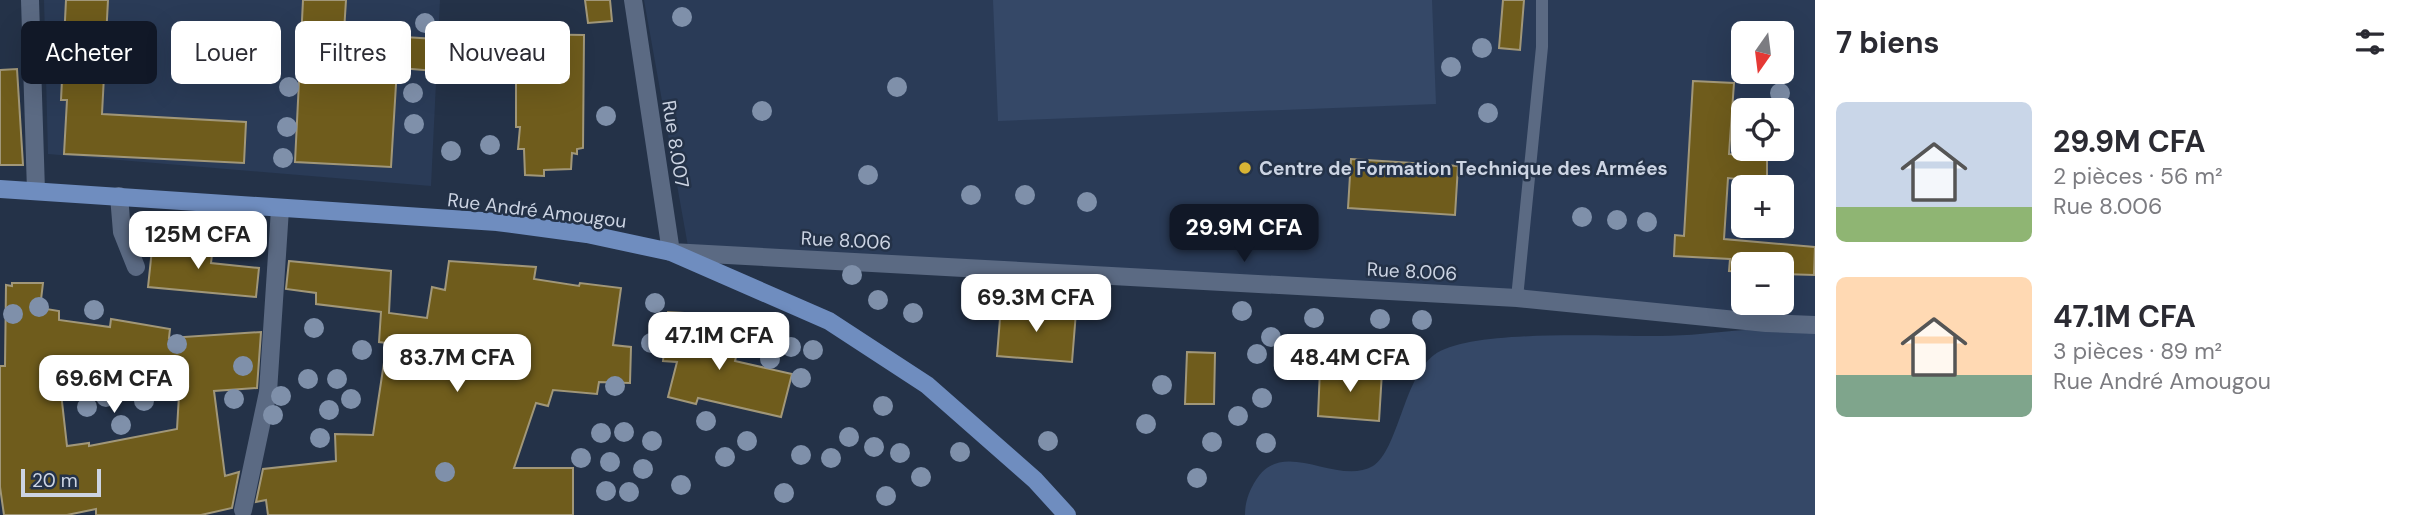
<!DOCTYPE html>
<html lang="fr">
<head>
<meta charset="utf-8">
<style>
  :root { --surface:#fff; --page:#f2f2f3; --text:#2b2b33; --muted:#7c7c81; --accent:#111827 }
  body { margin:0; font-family:"DM Sans",sans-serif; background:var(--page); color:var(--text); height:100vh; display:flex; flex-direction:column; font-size:26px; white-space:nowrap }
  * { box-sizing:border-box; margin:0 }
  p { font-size:23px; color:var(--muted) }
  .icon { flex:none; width:38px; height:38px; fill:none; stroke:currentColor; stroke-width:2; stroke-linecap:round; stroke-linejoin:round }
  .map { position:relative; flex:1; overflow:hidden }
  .details { display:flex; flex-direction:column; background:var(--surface); width:595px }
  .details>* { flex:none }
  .guide { position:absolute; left:21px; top:21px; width:665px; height:63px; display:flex; gap:14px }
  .needle { width:46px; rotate:194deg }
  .tools { position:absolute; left:1731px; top:21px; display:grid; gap:14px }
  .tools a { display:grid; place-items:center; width:63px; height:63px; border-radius:10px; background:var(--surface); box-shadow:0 7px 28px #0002; font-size:35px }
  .scale { position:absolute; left:21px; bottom:18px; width:80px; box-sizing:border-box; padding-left:7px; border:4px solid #ccd4e3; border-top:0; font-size:19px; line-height:24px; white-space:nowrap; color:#ccd4e3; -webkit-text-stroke:5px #243248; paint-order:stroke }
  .price { position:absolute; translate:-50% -60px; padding:0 16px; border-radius:14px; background:#fff; color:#222; font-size:23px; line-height:46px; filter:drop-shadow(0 2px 4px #0008) }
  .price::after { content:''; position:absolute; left:50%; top:42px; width:21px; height:16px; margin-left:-10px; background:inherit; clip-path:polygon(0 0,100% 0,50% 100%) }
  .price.selected { background:var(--accent); color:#fff }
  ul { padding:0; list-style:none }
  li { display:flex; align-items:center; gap:21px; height:175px; padding:0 21px }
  li span { display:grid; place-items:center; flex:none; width:196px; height:140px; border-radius:10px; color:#555 }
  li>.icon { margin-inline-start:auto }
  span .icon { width:84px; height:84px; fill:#fffc; stroke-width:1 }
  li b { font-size:30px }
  h2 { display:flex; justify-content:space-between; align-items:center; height:84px; padding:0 21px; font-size:30px }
  .chip { padding:0 24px; border-radius:10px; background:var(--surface); box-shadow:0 7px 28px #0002; font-size:24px; line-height:63px }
  .chip.selected { background:var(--accent); color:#fff }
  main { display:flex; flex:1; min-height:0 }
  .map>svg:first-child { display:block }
  .built { fill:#2a3b57; fill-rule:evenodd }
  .green { fill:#354867 }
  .building { fill:#6f5c1c; stroke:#a19779; stroke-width:2; fill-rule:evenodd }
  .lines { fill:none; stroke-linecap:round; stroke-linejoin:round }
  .lane { stroke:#5b6a83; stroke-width:12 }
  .street { stroke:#5b6a83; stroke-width:18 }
  .primary { stroke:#6f8dbf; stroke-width:18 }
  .tree { fill:#7f90aa }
  .poi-dot { fill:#d8b434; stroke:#243248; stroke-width:2.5 }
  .labels { text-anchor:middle; stroke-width:5; stroke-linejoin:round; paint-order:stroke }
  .street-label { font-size:19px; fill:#ccd4e3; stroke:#243248 }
  .poi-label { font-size:19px; font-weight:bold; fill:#ccd4e3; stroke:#243248; text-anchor:start }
</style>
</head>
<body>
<main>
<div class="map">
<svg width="1815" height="515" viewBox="0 0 1815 515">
  <rect width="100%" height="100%" fill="#243248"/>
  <path class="built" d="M44,0h396l-9,186 -383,-32z
    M644,0h1171v318l-1126,-66zM1743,33h39v39h-39zM1743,110h39v39h-39zM1743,187h39v39h-39zM1743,264h39v39h-39z"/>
  <path class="green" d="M993,0h439l4,104 -438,17z
    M1745,330l70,1v184h-570c0,-13 4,-24 11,-35 27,-44 81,7 117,-14 25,-15 31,-89 61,-111 36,-27 177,-18 226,-19 28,0 57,-4 85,-6z"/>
  <path class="building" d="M66,0h42l-6,114 144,8 -2,41 -180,-9 3,-54h-6z
    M303,0h43l-3,48 55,3 -7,116 -96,-5z
    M585,0h25l2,21 -24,2z
    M1503,0h21l-4,50 -21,-2z
    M516,34l68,1 -1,113 -6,1v5l-5,-1 -1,16 -27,1v6l-19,-1 -1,-26h-6l2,-22h-4z
    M404,37l32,2 -2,32 -33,-3z
    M17,69l6,96h-23v-95z
    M1693,81l41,2 -5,71 38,2v26l-39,-4 -4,61 91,8 -1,28 -32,-1v-10h-39v8l-14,-1 1,-12 -56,-3 1,-21 9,1z
    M1351,159l107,7 -3,49 -107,-7z
    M153,240l60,7 -2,16 48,5 -3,29 -108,-10z
    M289,261l102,10 -2,42 38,5 5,-31 13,3 4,-29 87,6 -2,12 45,7 1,-3 41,5 -8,57 18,2 -1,36 -31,-1 -2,12 -44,-4 -5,16 -12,-3 -22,65h59v47h-305l-2,-15 -10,2 7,-33 73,-8 -1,-27 38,1 14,-92 -8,-1 2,-30 -65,-8v-11l-30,-4z
    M12,283h31l-3,25 19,3v9l51,7 1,-8 59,10 -1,9 92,-6 -4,56 -43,3 11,85 14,-4 -7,36 -31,7h-105v-6l-29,6h-63l-4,-28v-121h5l1,-81 6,1zM136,368l40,6 3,21 -2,34 -88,17v-3l-22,3 -8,-71 35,7 1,-6 38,9z
    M1001,306l75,6 -4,50 -75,-6z
    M668,312l32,2 -4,30 41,9 -2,8 57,13 -11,43 -83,-19 -2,6 -28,-7 9,-35 -14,-1z
    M1187,352l28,1 -1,51h-29z
    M1320,369l62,3 -3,49 -61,-5z"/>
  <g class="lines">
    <path class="lane" d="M1517,298l25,-251v-47"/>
    <path class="street" d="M30,0l6,191
      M633,0l38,252 846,46 249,25 49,2
      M119,196l3,36 14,35
      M243,510l25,-118 12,-183"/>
    <path class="primary" d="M0,189l497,33 90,12 84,18 158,69 98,64 108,95 32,35"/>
  </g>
  <g class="tree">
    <circle cx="682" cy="17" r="10"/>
    <circle cx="425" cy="23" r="10"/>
    <circle cx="1482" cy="48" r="10"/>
    <circle cx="1451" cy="67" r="10"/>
    <circle cx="289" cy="87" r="10"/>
    <circle cx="897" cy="87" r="10"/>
    <circle cx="413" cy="93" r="10"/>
    <circle cx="1780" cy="93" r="10"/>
    <circle cx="762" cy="111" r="10"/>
    <circle cx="1488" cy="113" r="10"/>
    <circle cx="606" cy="116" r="10"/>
    <circle cx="414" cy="124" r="10"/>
    <circle cx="287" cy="127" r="10"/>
    <circle cx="490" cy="145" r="10"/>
    <circle cx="451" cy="151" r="10"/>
    <circle cx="283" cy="158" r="10"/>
    <circle cx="868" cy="175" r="10"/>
    <circle cx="971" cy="195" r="10"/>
    <circle cx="1025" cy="195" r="10"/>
    <circle cx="1087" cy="202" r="10"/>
    <circle cx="1582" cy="217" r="10"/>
    <circle cx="1617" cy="220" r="10"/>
    <circle cx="1647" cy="222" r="10"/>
    <circle cx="852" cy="275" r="10"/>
    <circle cx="878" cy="300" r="10"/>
    <circle cx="655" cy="303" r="10"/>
    <circle cx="39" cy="307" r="10"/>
    <circle cx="94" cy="310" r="10"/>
    <circle cx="1242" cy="311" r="10"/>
    <circle cx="913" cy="313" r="10"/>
    <circle cx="13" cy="314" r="10"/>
    <circle cx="1314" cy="318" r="10"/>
    <circle cx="1380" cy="319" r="10"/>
    <circle cx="1422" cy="320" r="10"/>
    <circle cx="314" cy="328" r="10"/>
    <circle cx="1271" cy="337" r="10"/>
    <circle cx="707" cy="340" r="10"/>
    <circle cx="651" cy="343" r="10"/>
    <circle cx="177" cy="344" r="10"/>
    <circle cx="791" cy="347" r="10"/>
    <circle cx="1338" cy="347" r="10"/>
    <circle cx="362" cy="350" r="10"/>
    <circle cx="813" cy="350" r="10"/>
    <circle cx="1257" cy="354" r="10"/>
    <circle cx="770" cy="359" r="10"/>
    <circle cx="243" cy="366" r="10"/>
    <circle cx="801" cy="378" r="10"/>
    <circle cx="308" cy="379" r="10"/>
    <circle cx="337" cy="379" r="10"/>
    <circle cx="1162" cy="385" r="10"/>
    <circle cx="615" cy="386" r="10"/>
    <circle cx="167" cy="389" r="10"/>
    <circle cx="281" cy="396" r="10"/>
    <circle cx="106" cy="397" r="10"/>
    <circle cx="1262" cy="398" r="10"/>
    <circle cx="234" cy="399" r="10"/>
    <circle cx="351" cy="399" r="10"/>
    <circle cx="144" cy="401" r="10"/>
    <circle cx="883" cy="406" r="10"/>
    <circle cx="87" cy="407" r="10"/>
    <circle cx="329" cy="410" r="10"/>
    <circle cx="273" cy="415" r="10"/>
    <circle cx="1238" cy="416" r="10"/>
    <circle cx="706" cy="421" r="10"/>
    <circle cx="1146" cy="424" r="10"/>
    <circle cx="121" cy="425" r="10"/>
    <circle cx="624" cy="432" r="10"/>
    <circle cx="601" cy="433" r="10"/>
    <circle cx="849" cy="437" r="10"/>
    <circle cx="320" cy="438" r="10"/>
    <circle cx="652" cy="441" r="10"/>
    <circle cx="747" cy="441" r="10"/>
    <circle cx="1048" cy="441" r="10"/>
    <circle cx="1212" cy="442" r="10"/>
    <circle cx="1266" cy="443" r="10"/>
    <circle cx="874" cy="447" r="10"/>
    <circle cx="960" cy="452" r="10"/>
    <circle cx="900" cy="453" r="10"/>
    <circle cx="801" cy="455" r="10"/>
    <circle cx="725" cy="457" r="10"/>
    <circle cx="581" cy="458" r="10"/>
    <circle cx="831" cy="458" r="10"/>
    <circle cx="610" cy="462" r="10"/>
    <circle cx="643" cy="469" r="10"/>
    <circle cx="445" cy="472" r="10"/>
    <circle cx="921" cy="477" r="10"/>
    <circle cx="1197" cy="478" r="10"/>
    <circle cx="681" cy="485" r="10"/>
    <circle cx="606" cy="491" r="10"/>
    <circle cx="629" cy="492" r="10"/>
    <circle cx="784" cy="493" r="10"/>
    <circle cx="886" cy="496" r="10"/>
  </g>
  <circle class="poi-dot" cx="1245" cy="168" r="7"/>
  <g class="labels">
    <g class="street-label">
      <text transform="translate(676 144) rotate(81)" y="7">Rue 8.007</text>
      <text transform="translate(537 210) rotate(7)" y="7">Rue André Amougou</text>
      <text transform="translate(846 240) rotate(3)" y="7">Rue 8.006</text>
      <text transform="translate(1412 271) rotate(3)" y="7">Rue 8.006</text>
    </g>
    <g class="poi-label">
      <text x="1259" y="175">Centre de Formation Technique des Armées</text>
    </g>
  </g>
</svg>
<div class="tools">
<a><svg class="needle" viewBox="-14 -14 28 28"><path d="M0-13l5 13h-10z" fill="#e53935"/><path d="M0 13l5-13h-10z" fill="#7c7c81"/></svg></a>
<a><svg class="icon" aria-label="locate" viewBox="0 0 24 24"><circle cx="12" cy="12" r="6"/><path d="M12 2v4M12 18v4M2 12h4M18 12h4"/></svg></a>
<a>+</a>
<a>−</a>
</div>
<div class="scale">20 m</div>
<b class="price selected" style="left:1244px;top:264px">29.9M CFA</b>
<b class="price" style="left:198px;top:271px">125M CFA</b>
<b class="price" style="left:1036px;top:334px">69.3M CFA</b>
<b class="price" style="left:719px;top:372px">47.1M CFA</b>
<b class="price" style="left:457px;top:394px">83.7M CFA</b>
<b class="price" style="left:1350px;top:394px">48.4M CFA</b>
<b class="price" style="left:114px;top:415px">69.6M CFA</b>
<div class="guide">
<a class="chip selected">Acheter</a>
<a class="chip">Louer</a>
<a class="chip">Filtres</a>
<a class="chip">Nouveau</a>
</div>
</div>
<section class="details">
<h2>7 biens<svg class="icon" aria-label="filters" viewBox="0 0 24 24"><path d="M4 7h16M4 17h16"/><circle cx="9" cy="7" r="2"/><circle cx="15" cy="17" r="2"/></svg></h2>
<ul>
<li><span style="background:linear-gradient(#c9d6e8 75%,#8fb573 0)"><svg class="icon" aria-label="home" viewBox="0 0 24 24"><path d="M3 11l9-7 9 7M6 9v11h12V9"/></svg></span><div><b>29.9M CFA</b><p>2 pièces · 56 m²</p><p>Rue 8.006</p></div></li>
<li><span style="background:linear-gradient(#ffd9b3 70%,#7fa58c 0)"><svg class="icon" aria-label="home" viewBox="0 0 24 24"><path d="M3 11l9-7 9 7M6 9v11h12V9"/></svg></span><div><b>47.1M CFA</b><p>3 pièces · 89 m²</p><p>Rue André Amougou</p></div></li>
</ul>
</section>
</main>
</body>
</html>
